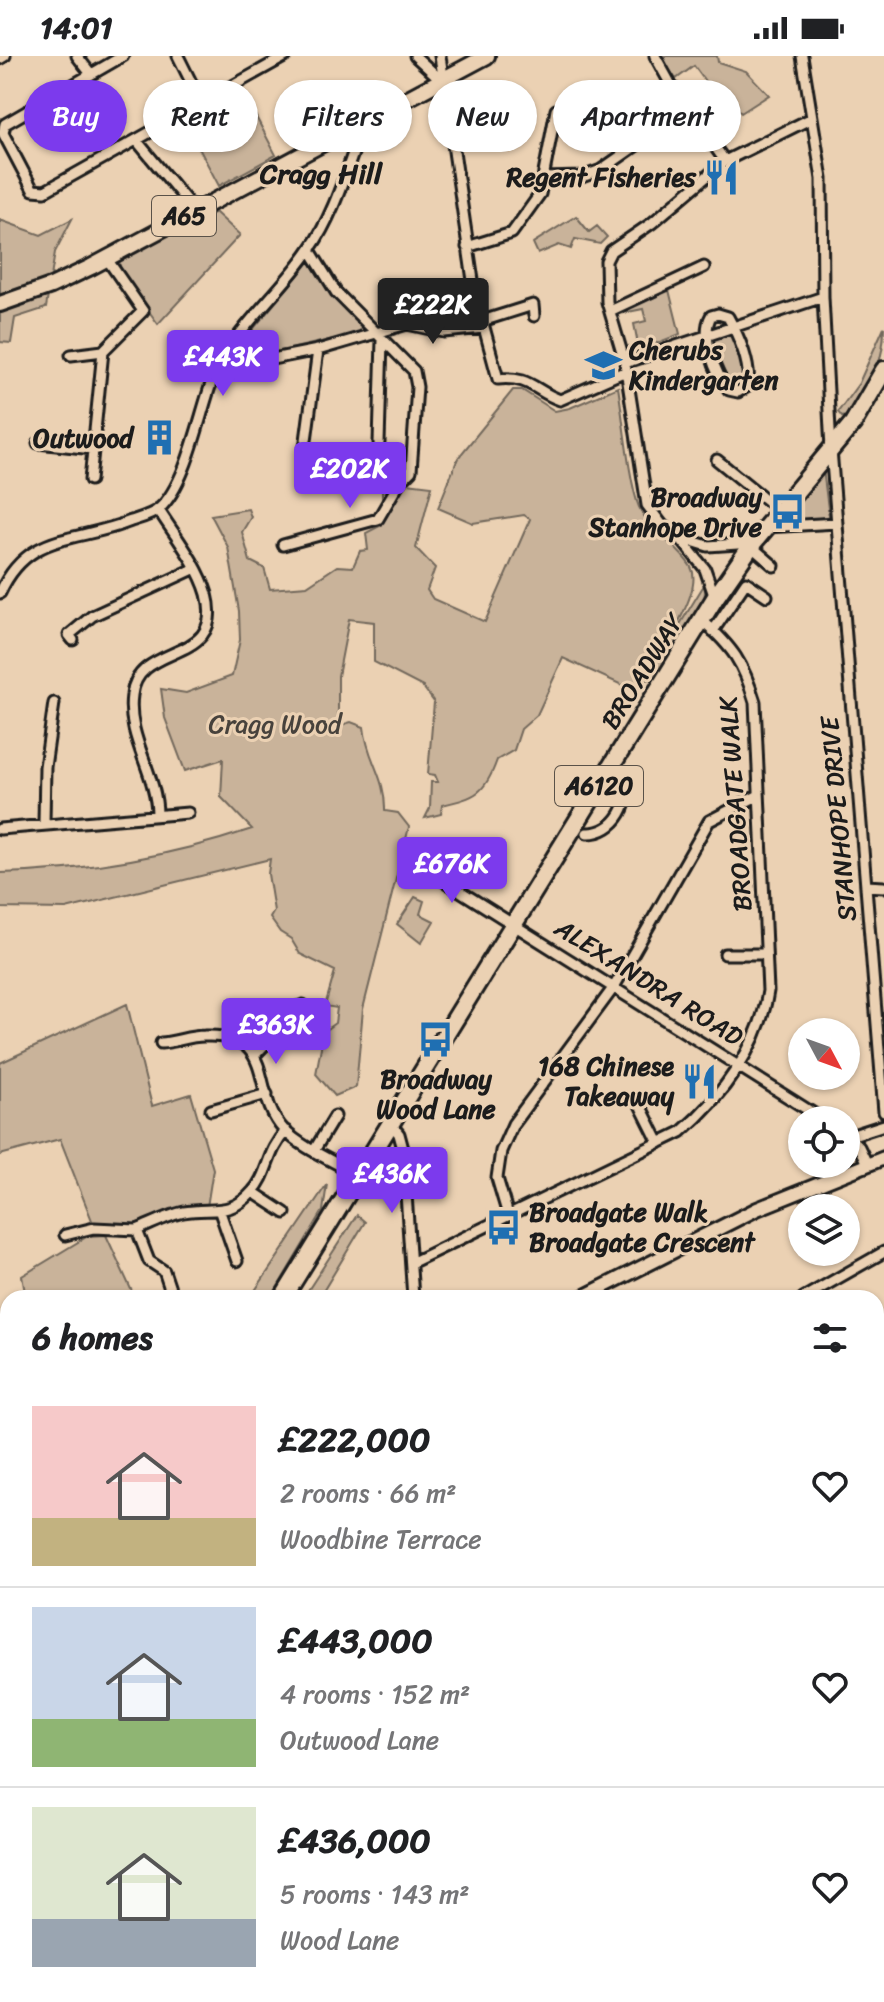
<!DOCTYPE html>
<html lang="en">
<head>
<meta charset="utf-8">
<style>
  :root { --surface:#fff; --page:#f6f6f6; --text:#202124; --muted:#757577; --line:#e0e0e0; --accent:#7c3aed }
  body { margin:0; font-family:Sriracha,sans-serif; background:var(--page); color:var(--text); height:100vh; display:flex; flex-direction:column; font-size:30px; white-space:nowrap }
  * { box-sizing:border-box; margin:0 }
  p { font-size:26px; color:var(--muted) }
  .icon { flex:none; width:44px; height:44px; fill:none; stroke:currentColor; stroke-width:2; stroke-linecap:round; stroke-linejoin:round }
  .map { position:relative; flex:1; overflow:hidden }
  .details { position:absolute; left:0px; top:1234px; width:884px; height:712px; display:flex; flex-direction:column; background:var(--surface); border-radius:24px 24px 0 0; box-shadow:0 2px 6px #0004 }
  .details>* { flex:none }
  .hud { position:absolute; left:24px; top:24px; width:836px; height:72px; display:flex; gap:16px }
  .needle { width:52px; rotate:131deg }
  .tools { position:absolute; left:788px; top:962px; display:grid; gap:16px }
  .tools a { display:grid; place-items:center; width:72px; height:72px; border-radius:50%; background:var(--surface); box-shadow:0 2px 6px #0004; font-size:40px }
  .price { position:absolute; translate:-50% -68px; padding:0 18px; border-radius:8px; background:var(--accent); color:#fff; font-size:26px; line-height:52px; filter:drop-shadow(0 2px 4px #0008) }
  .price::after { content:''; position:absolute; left:50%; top:48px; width:24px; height:18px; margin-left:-12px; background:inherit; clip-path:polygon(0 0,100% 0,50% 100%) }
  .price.selected { background:#222; color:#fff }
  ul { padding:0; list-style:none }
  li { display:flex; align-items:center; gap:24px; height:200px; padding:0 32px }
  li+li { border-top:2px solid var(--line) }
  li span { display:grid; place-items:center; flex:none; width:224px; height:160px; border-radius:0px; color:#555 }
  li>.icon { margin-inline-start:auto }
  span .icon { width:96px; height:96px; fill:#fffc; stroke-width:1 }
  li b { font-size:34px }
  h2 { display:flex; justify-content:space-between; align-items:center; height:96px; padding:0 32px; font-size:34px }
  .tag { padding:0 28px; border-radius:36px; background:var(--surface); box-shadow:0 2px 6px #0004; font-size:28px; line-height:72px }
  .tag.selected { background:var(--accent); color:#fff }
  .status { display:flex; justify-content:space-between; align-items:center; height:56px; padding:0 40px; background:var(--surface); direction:ltr }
  .status svg { height:22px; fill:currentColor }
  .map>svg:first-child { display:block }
  .green { fill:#c9b39a; stroke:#72685b; stroke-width:2 }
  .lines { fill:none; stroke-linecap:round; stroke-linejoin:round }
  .stream { stroke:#6b6156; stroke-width:3 }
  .street-casing { stroke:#1c1c1c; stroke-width:15 }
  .secondary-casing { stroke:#1c1c1c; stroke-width:18 }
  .primary-casing { stroke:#1c1c1c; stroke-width:20 }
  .highway-casing { stroke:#1c1c1c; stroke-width:22 }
  .street { stroke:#ebd1b3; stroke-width:9 }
  .secondary { stroke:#ebd1b3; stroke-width:12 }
  .primary { stroke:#ebd1b3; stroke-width:14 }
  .highway { stroke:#ebd1b3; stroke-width:16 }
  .rail-casing { stroke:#1c1c1c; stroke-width:6 }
  .rail { stroke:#ebd1b3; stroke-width:3; stroke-dasharray:9; stroke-linecap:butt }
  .labels { text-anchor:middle; stroke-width:6; stroke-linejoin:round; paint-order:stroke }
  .shield { fill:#ebd1b3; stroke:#5a5249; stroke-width:2 }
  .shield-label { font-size:24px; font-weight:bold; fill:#1c1c1c }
  .poi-label { font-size:26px; font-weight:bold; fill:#1c1c1c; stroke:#ebd1b3; text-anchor:end }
  .street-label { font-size:26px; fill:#1c1c1c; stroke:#ebd1b3 }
  .park-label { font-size:26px; fill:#47423c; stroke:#ebd1b3 }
  .neighbourhood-label { font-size:28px; font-weight:bold; fill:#1c1c1c; stroke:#ebd1b3 }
</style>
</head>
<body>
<div class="status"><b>14:01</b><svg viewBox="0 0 49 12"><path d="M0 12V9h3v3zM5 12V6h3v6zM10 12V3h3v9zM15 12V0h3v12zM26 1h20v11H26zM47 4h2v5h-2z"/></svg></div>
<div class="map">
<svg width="884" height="1946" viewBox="0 0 884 1946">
  <rect width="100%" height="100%" fill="#ebd1b3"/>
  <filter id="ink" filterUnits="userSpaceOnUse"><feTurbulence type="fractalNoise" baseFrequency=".0125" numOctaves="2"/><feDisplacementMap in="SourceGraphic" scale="16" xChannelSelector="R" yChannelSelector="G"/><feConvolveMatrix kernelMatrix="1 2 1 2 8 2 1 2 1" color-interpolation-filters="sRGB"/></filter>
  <g filter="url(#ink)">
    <path class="green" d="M660,0h57l1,6 28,9 23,24 -28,18 -16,-19 -10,1 -21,-29 -18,13z
      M242,34l34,65 -57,31 -35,-66z
      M215,156l25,23 -82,89 -37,-52 -2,-12z
      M576,160l13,16 8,-6 10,11 -7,7 -25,-5 -4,10 -12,-4 -21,9 -5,-11z
      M72,163l-17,33 -9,56 -31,10 -4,25 -11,-1v-122l41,15z
      M310,205l22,35 29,30 -1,7 -123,28 -3,-9z
      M669,234l11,44 -53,21 -1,-8 12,-3 -4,-20 12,-3 -3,-12 -25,5 -1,-4z
      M884,271c0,40 -14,56 -34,88l-8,2 -4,-5 21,-29z
      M731,276c6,15 29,57 0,55l-21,-49z
      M618,331c5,29 11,96 21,120 12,25 38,37 52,60 15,27 -41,99 -56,124l-72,-33 -26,57 -16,14 -7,21 -17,10c-12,34 -21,37 -55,45l-1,9 -16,4 5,-10 1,-26h7l-3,-7 -7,-1 6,-72 -11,-15 -49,-25v-40l-25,-3 -11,57v50l13,-4 13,5c3,33 22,50 21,84l13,2 11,14 -46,182 -7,78 -21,9 -19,-22 8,-43 11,-8 2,-15 -12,-2 10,-35 -35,-17 -9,-15 -11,-7 -10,-14 4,-7 -6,-37 2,-15 -204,50 -66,-1v-35c84,-2 172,-17 252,-44l-31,-32 2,-38 -38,12 -20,-53 -4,-29 25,4 46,-17 8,-36 -1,-29 -11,-64 -17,-32 37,-6 3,8 -9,15 8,29 14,7 6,21 37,-3 30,-20 16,1 7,-16 8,-1 -2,-17 16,-8v-45l50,6 -16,62 19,20 -8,22 6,9 52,23 45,-103 -6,-4 -51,8 -35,-15 20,-50 55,-68h9l33,21 15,-3z
      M823,413l6,48 -42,4 -2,-7 3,2 23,-27 -2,-4z
      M704,529c8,23 -33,72 -46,92l-12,3z
      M415,841l9,4 -4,13 14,7 -13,22 -24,-19z
      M127,948l25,102 39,-12 22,75 -6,38 -19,-2 -53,19 -42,-1 -33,-84 -60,16v-92z
      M327,1128l-4,27 -52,87h-21z
      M357,1159l8,7 -46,76h-16z
      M106,1179l29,63h-109l-4,-22 66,-40z
      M0,1687l8,5v171l-3,16 -5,-2z
      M876,1772l8,1v56l-3,2 3,2v92l-8,1z
      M0,1889l8,7v42h12l2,6h10l2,-6h780l-42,8h-772z"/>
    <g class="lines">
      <path class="stream" d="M0,1802l8,8
        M876,1848l8,3"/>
      <defs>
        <path id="street" d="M77,0l14,18
          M123,0l-118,68 -2,9 30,57 12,1 241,-135
          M178,0l23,46
          M415,0l26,24
          M440,0l35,238 23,85c33,-3 36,12 62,21l66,-29
          M655,0l16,29 54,76
          M802,0l20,123 1,118 8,152 53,663
          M0,3l5,-3
          M137,85l57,69
          M543,122l39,-1 19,-7 87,-61
          M467,191l45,-14 28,-39 16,-84
          M610,255l94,-44
          M718,258l10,3c10,18 23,47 20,69l-10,6 -9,-2c-14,-15 -29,-55 -18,-74z
          M482,265l51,-16 1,11
          M71,299l32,-4
          M625,307l198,-66
          M217,314l101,-20 89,-26 37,8 39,-4
          M38,387l55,6
          M379,387l3,-103
          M305,392l13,-98
          M717,404l63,51
          M90,424l13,-129 40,-40 -36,-52
          M767,471l70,-4
          M679,481l26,32 10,29
          M753,487l-45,3 -29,-9 -16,-11 -16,-21 -22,-142 -18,-61 -1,-41 5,-10 41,-28 73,-62 87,-43
          M283,489l95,-26 21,-36 12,-12 6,-84 -3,-16 -78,-79 -26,-42
          M751,490l23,20
          M0,537c28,-62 76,-50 131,-72 9,-3 21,-6 28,-12 28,-25 40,-93 53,-128 21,-52 68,-87 98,-132 26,-37 38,-86 55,-128
          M713,575l33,-49 21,14
          M73,584l-4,-5 23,-19 104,-48
          M157,758c0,-40 -31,-77 -25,-119 6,-55 94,-29 75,-101 -9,-30 -32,-58 -49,-85
          M44,767l1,-56 9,-64
          M0,773l188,-16
          M587,777c29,1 48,-33 36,-58
          M409,803l415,261
          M866,830l18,1
          M725,898h41
          M161,987c15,-1 28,-7 43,-7 75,-3 45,57 80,94 19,19 52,32 75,46
          M255,999l20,-21 7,-22 21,-7
          M638,1045l21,42
          M211,1054l56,-16
          M391,1068l8,10 4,15 10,149
          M846,1078l13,13 8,17
          M850,1080l34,-11
          M315,1093l20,-33
          M253,1136l32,21
          M220,1156l17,49
          M508,1159l-11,-37 4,-27 12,-27 101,-137 95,-166 50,-26
          M65,1179l29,-7 43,2
          M413,1206l268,-130c41,-35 79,-87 87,-141l-13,-289c-12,-40 -22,-54 -53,-82
          M173,1242l-9,-27 -15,-10 -12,-31c15,-6 32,-15 47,-18 28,-5 47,5 69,-21 16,-17 13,-39 33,-60
          M803,1242l81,-46
          M876,1306l8,-5
          M0,1434l8,-11
          M876,1436l8,8
          M0,1448l8,7
          M876,1519l8,6
          M876,1549l8,-10
          M876,1765h8"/>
        <path id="secondary" d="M581,1242l176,-89 127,-51
          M876,1686l8,-3"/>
        <path id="primary" d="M0,248l51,-18 40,-19 396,-211"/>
        <path id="highway" d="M283,1242l432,-700 38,-55 100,-120 31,-53
          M8,1578l-8,15 8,18
          M0,1629l2,-25"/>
      </defs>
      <use href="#street" class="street-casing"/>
      <use href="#secondary" class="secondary-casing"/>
      <use href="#primary" class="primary-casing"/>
      <use href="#highway" class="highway-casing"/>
      <use href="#street" class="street"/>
      <use href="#secondary" class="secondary"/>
      <use href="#primary" class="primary"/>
      <use href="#highway" class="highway"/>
      <defs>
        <path id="rail" d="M849,1945l35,-7
          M818,1946l41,-8"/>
      </defs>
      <use href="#rail" class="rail-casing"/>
      <use href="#rail" class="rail"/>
    </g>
  </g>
  <defs>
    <symbol id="restaurant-bare" viewBox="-9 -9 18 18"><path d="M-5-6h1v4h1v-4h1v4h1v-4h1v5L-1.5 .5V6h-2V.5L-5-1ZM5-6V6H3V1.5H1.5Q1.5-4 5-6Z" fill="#1f6fb2" stroke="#ebd1b3" stroke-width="2.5" paint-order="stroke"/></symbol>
    <symbol id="school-bare" viewBox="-9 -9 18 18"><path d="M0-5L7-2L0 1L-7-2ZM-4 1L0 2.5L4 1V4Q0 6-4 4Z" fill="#1f6fb2" stroke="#ebd1b3" stroke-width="2.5" paint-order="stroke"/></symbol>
    <symbol id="building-bare" viewBox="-9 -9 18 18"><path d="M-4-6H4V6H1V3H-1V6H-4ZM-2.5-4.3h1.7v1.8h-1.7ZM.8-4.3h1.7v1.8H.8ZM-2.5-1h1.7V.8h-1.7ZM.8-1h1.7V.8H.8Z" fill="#1f6fb2" stroke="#ebd1b3" stroke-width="2.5" paint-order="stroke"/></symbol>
    <symbol id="bus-bare" viewBox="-9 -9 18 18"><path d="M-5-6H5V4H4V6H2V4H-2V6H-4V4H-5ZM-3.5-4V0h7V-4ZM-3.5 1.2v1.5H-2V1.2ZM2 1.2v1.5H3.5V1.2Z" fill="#1f6fb2" stroke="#ebd1b3" stroke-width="2.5" paint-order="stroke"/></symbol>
  </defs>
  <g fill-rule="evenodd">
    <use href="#restaurant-bare" x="696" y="96" width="51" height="51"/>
    <use href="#school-bare" x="578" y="284" width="51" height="51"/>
    <use href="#building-bare" x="134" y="356" width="51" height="51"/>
    <use href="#bus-bare" x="762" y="430" width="51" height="51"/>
    <use href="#bus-bare" x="410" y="958" width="51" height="51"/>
    <use href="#restaurant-bare" x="674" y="1000" width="51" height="51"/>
    <use href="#bus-bare" x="478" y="1146" width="51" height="51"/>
  </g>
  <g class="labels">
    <g class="shield">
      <rect x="152" y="140" width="64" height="40" rx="6"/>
      <rect x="555" y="710" width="88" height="40" rx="6"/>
    </g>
    <g class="shield-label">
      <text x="184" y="168">A65</text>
      <text x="599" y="738">A6120</text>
    </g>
    <g class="poi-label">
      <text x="696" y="130">Regent Fisheries</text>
      <text x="629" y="303" text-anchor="start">Cherubs<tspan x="629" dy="30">Kindergarten</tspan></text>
      <text x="133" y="391">Outwood</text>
      <text x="762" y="450">Broadway<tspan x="762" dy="30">Stanhope Drive</tspan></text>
      <text x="674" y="1019">168 Chinese<tspan x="674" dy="30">Takeaway</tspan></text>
      <text x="436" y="1032" text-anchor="middle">Broadway<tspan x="436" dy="30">Wood Lane</tspan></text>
      <text x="529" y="1165" text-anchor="start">Broadgate Walk<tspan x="529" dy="30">Broadgate Crescent</tspan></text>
    </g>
    <g class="street-label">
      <text transform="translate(642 615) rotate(-58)" y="9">BROADWAY</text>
      <text transform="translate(735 748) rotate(-94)" y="9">BROADGATE WALK</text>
      <text transform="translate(838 763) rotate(-95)" y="9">STANHOPE DRIVE</text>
      <text transform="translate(649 926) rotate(32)" y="9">ALEXANDRA ROAD</text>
    </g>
    <g class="park-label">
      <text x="275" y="677">Cragg Wood</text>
    </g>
    <g class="neighbourhood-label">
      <text x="321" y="127">Cragg Hill</text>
    </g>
  </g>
</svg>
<div class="tools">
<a><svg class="needle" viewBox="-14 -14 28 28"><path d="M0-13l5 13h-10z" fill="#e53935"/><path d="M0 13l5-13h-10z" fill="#757577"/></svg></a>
<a><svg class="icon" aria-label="locate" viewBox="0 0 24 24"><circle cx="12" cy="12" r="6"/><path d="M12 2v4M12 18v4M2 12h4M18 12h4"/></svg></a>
<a><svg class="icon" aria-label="layers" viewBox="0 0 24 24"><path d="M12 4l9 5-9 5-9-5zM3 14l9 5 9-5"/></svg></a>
</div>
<b class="price selected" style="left:433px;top:290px">£222K</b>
<b class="price" style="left:223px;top:342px">£443K</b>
<b class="price" style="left:350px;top:454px">£202K</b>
<b class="price" style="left:452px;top:849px">£676K</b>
<b class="price" style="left:276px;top:1010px">£363K</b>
<b class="price" style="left:392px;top:1159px">£436K</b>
<div class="hud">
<a class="tag selected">Buy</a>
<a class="tag">Rent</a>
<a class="tag">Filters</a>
<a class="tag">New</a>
<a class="tag">Apartment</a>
</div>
<section class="details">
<h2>6 homes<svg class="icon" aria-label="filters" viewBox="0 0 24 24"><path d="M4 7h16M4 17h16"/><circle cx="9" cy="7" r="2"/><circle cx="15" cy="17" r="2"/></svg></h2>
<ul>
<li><span style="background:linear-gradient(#f6c9c9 70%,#c2b280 0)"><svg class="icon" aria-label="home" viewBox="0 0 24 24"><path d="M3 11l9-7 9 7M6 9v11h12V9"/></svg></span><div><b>£222,000</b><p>2 rooms · 66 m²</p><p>Woodbine Terrace</p></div><svg class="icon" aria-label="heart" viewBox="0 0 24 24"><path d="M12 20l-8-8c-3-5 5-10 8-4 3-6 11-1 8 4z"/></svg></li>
<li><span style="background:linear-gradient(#c9d6e8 70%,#8fb573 0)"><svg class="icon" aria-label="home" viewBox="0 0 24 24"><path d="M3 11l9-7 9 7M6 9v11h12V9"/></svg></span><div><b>£443,000</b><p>4 rooms · 152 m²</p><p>Outwood Lane</p></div><svg class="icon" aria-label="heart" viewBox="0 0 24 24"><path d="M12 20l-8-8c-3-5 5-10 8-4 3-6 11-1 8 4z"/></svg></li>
<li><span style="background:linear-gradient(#dfe7d0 70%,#9aa5b1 0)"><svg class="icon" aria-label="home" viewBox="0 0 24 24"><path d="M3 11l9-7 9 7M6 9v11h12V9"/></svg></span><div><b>£436,000</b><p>5 rooms · 143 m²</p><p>Wood Lane</p></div><svg class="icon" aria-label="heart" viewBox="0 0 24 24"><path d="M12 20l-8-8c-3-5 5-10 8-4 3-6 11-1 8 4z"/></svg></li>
</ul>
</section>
</div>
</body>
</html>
